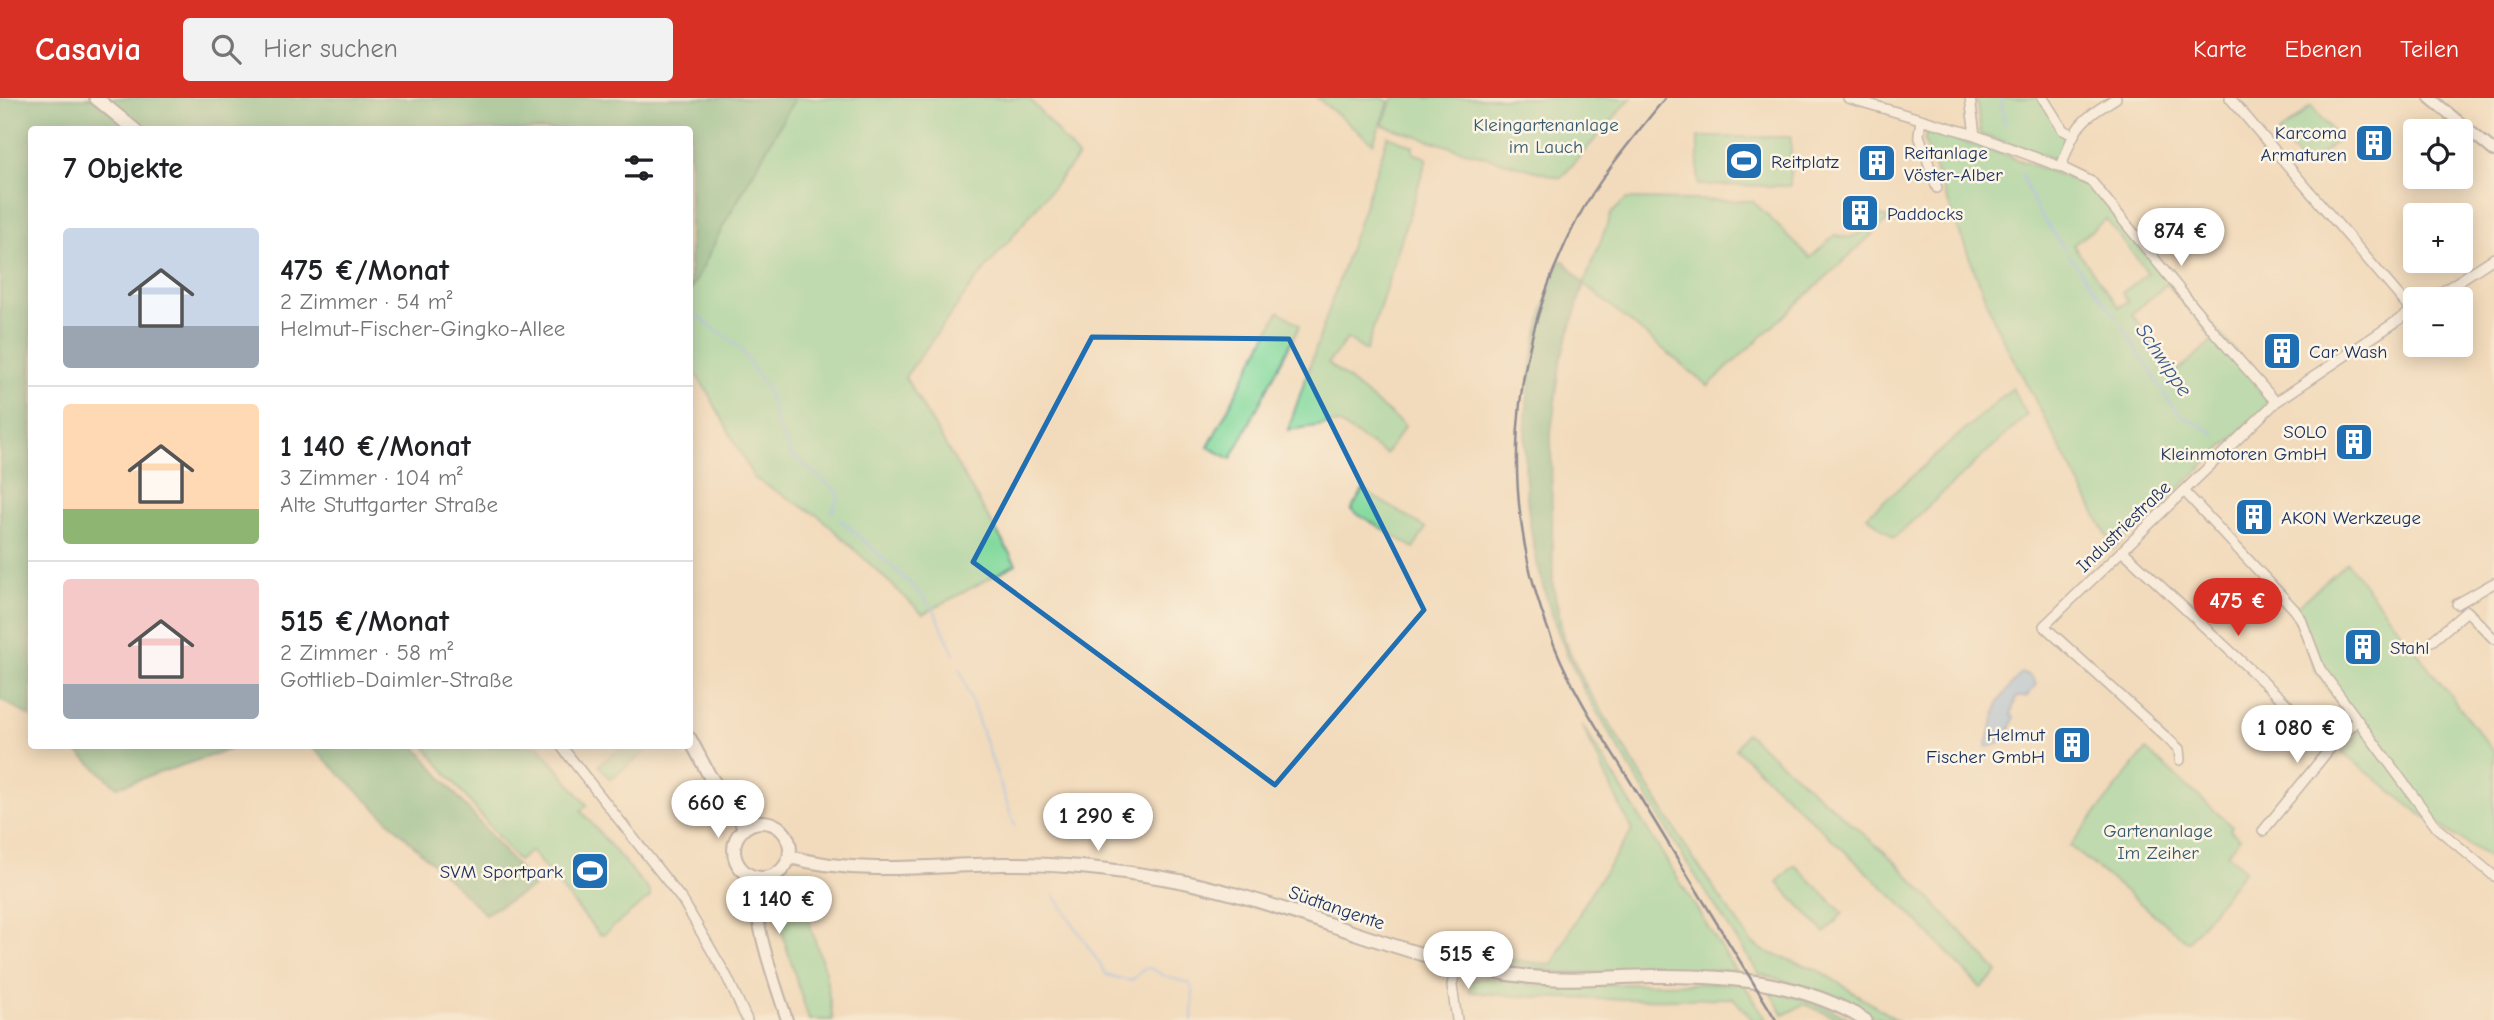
<!DOCTYPE html>
<html lang="de">
<head>
<meta charset="utf-8">
<style>
  :root { --surface:#fff; --page:#f2f2f2; --text:#202124; --muted:#757577; --line:#e0e0e0; --accent:#d93025 }
  body { margin:0; font-family:"Comic Neue",sans-serif; background:var(--page); color:var(--text); height:100vh; display:flex; flex-direction:column; font-size:26px; white-space:nowrap }
  * { box-sizing:border-box; margin:0 }
  p { font-size:23px; color:var(--muted) }
  .icon { flex:none; width:38px; height:38px; fill:none; stroke:currentColor; stroke-width:2; stroke-linecap:round; stroke-linejoin:round }
  .map { position:relative; flex:1; overflow:hidden }
  .details { position:absolute; left:28px; top:28px; width:665px; height:623px; display:flex; flex-direction:column; background:var(--surface); border-radius:7px; box-shadow:0 4px 18px #0003 }
  .details>* { flex:none }
  .fabs { position:absolute; left:2403px; top:21px; display:grid; gap:14px }
  .fabs a { display:grid; place-items:center; width:70px; height:70px; border-radius:7px; background:var(--surface); box-shadow:0 4px 18px #0003; font-size:35px }
  .price { position:absolute; translate:-50% -60px; padding:0 16px; border-radius:24px; background:#fff; color:#222; font-size:23px; line-height:46px; filter:drop-shadow(0 2px 4px #0008) }
  .price::after { content:''; position:absolute; left:50%; top:42px; width:21px; height:16px; margin-left:-10px; background:inherit; clip-path:polygon(0 0,100% 0,50% 100%) }
  .price.active { background:var(--accent); color:#fff }
  ul { padding:0; list-style:none }
  li { display:flex; align-items:center; gap:21px; height:175px; padding:0 35px }
  li+li { border-top:2px solid var(--line) }
  li span { display:grid; place-items:center; flex:none; width:196px; height:140px; border-radius:7px; color:#555 }
  li>.icon { margin-inline-start:auto }
  span .icon { width:84px; height:84px; fill:#fffc; stroke-width:1 }
  li b { font-size:30px }
  h2 { display:flex; justify-content:space-between; align-items:center; height:84px; padding:0 35px; font-size:30px }
  header { display:flex; align-items:center; gap:42px; box-sizing:border-box; height:98px; padding:0 35px; background:var(--accent); color:#fff }
  header strong { font-size:33px }
  nav { display:flex; gap:38px; margin-inline-start:auto; font-size:24px }
  .search { width:490px; height:63px; background:var(--page); display:flex; align-items:center; gap:18px; box-sizing:border-box; padding:0 24px; border-radius:7px; color:var(--muted); font-size:26px }
  .map>svg:first-child { display:block }
  .green { fill:#82d99d; stroke:#4e847e; stroke-width:2; fill-rule:evenodd }
  .forest { fill:#69b984; stroke:#427471; stroke-width:2 }
  .water { fill:#81b7f0; stroke:#4e73a7; stroke-width:2 }
  .lines { fill:none; stroke-linecap:round; stroke-linejoin:round }
  .stream { stroke:#81b7f0; stroke-width:2.5 }
  .minor-casing { stroke:#86858d; stroke-width:12 }
  .tertiary-casing { stroke:#86858d; stroke-width:14 }
  .secondary-casing { stroke:#86858d; stroke-width:16 }
  .minor { stroke:#fff; stroke-width:9 }
  .tertiary { stroke:#fff; stroke-width:10 }
  .secondary { stroke:#fff; stroke-width:12 }
  .rail { stroke:#1b2f5e; stroke-width:2.5 }
  .marked { fill:none; stroke:#1f6fb2; stroke-width:5; stroke-linejoin:round }
  .labels { text-anchor:middle; stroke-width:5; stroke-linejoin:round; paint-order:stroke }
  .park-label { font-size:19px; fill:#355a6e; stroke:#fcf5e5 }
  .poi-label { font-size:19px; fill:#1b2f5e; stroke:#fcf5e5; text-anchor:start }
  .street-label { font-size:19px; fill:#1b2f5e; stroke:#fcf5e5 }
  .water-label { font-size:21px; font-style:italic; fill:#3a588a; stroke:#fcf5e5 }
</style>
</head>
<body>
<header>
<strong>Casavia</strong>
<div class="search"><svg class="icon" aria-label="search" viewBox="0 0 24 24"><circle cx="10" cy="10" r="6"/><path d="M15 15l6 6"/></svg>Hier suchen</div>
<nav><a>Karte</a><a>Ebenen</a><a>Teilen</a></nav>
</header>
<div class="map">
<svg width="2494" height="922" viewBox="0 0 2494 922">
  <rect width="100%" height="100%" fill="#fcf5e5"/>
  <filter id="ink" filterUnits="userSpaceOnUse"><feTurbulence type="fractalNoise" baseFrequency=".0143" numOctaves="2"/><feDisplacementMap in="SourceGraphic" scale="14" xChannelSelector="R" yChannelSelector="G"/><feConvolveMatrix kernelMatrix="1 2 1 2 8 2 1 2 1" color-interpolation-filters="sRGB"/></filter>
  <filter id="wash" filterUnits="userSpaceOnUse"><feTurbulence type="fractalNoise" baseFrequency=".00686" numOctaves="4" result="noise"/><feDisplacementMap in="SourceGraphic" scale="28" xChannelSelector="R" yChannelSelector="G"/><feGaussianBlur stdDeviation="1.57" result="paint"/><feColorMatrix in="noise" values="0 0 0 0 0 0 0 0 0 0 0 0 0 0 0 0 0 1.4 0 .05"/><feComposite in="paint" operator="in"/></filter>
  <g filter="url(#wash)">
    <rect width="100%" height="100%" fill="#f2dbbc"/>
    <path class="green" d="M795,0h234l49,59 -105,127 -68,93 111,187 -93,50 -103,-97 -66,-39 -47,-87 -17,-25v-74l32,-64z
      M1317,0h66l6,4 -16,41z
      M1393,0h238l-70,80 -107,-30 -72,-23z
      M1976,0h64l26,41 -8,21 -77,-25z
      M2311,8l28,33 -34,28 -27,-33z
      M1927,34l55,15 111,40 183,211 -162,151 -117,-221 -73,-187zM2106,121l42,54 -26,20 6,8 -9,6 -46,-62zM2167,186l47,56 -37,31 -45,-57z
      M1388,38l25,10v7l14,5 -61,193 -19,-12 -19,24 77,63 -19,28 -48,-31 -50,7z
      M1698,39h93l-1,49 -92,-1z
      M1626,101l127,2 57,57 25,-23c18,9 32,-8 46,-19l9,2 -182,168 -124,-102 27,-70z
      M1279,213l21,14 -69,134 -23,-12z
      M2012,290l15,27 -133,123 -27,-22z
      M1363,392l63,38 -12,20 -63,-38z
      M2347,464l147,190v98l-6,7 -72,-46 -74,-59 16,-19 -43,-64 -21,-60z
      M1586,588l103,166 62,90 13,9 54,19 79,50c-28,0 -32,-11 -55,-20 -28,-11 -54,-19 -83,-26l-75,-116 -102,-171z
      M1582,627l153,245 -170,3 -97,-15v-4l84,11 37,-70 43,-64z
      M1746,635l149,128 103,111 -17,16 -82,-86 -163,-153z
      M429,648h110l48,59 -6,6 69,81v5l-47,38 -4,-1 -68,-83 -13,10 -92,-113z
      M624,648h19l3,6 -36,27 -11,-14z
      M2146,652l86,76 -2,4 10,8 -13,16 18,16 -57,72 -118,-96z
      M1795,767l48,48 -18,20 -48,-51z
      M799,794l26,79 8,49h-24l-37,-119z
      M1483,879l53,8 207,-2 24,37h-14l-20,-22c-87,2 -176,3 -263,-6l-1,-11z
      M1767,890l51,16 36,16h-12l-38,-16 -20,11z"/>
    <path class="forest" d="M0,0h795l-73,130 -32,64v-162h-658l-1,587 -31,-18z
      M1560,163h4l20,23 -23,74 -10,75 2,152 11,55 22,46 -4,1c-48,-97 -66,-193 -53,-301 6,-44 14,-84 31,-125z
      M71,648h169l-123,41z
      M311,648h104l119,141 -49,27z"/>
    <path class="water" d="M2021,575c8,1 13,4 15,13l-10,11h-10l-5,18 3,2c-3,15 -11,29 -28,30l13,-46z"/>
    <g class="lines">
      <path class="stream" d="M2001,0l4,27
        M2021,76l17,37 26,38
        M2068,156l48,63
        M691,213l49,37 28,44 11,39 12,23 43,35 5,6 -7,17
        M2122,228l51,81 9,8 34,19
        M840,421l73,67 21,24 20,44
        M960,571l55,157
        M1054,797l53,80 24,6 13,-12 6,-1 17,9 22,6 4,7 -1,30"/>
    </g>
  </g>
  <g filter="url(#ink)">
    <g class="lines">
      <defs>
        <path id="minor" d="M1848,0l127,37 86,32 31,15 123,151 61,69
          M1970,0l5,37
          M2043,0l20,32 10,5
          M2230,0l182,213
          M1921,21l-2,16 18,53
          M2061,69c15,-42 17,-45 55,-69
          M2431,201l63,-41
          M2184,393l110,118 7,10 19,50 117,159 57,48
          M2123,453l209,195
          M2457,506l37,-21
          M2432,543l35,-30 27,28
          M561,648l122,155 44,76 20,43
          M2180,662l-1,-11 -135,-123 232,-224 139,-93
          M2263,733l69,-85 24,-25
          M1456,866l-4,22 5,34"/>
        <path id="tertiary" d="M2430,0l64,53
          M757,780c-7,39 18,104 30,142"/>
        <path id="secondary" d="M96,0l39,32
          M690,641l19,36 36,52
          M734 752a28 28 0 1 1 56 0a28 28 0 1 1-56 0Z
          M790,759c69,19 143,8 214,7 53,-1 107,5 159,14 126,21 240,85 368,99 40,4 80,0 121,-1 73,-1 149,5 213,44"/>
      </defs>
      <use href="#minor" class="minor-casing"/>
      <use href="#tertiary" class="tertiary-casing"/>
      <use href="#secondary" class="secondary-casing"/>
      <use href="#minor" class="minor"/>
      <use href="#tertiary" class="tertiary"/>
      <use href="#secondary" class="secondary"/>
      <path class="rail" d="M1665,0c-30,38 -64,77 -87,120 -71,135 -82,287 -23,429 19,47 48,90 75,134 48,80 98,159 146,239"/>
    </g>
  </g>
  <path d="M0 0H2494V922H0ZM1092,239l197,2 135,271 -149,175 -302,-223z" fill="#f2dbbc" fill-opacity=".55" fill-rule="evenodd"/>
  <path class="marked" d="M1092,239l197,2 135,271 -149,175 -302,-223z"/>
  <defs>
    <symbol id="building-square" viewBox="-11 -11 22 22"><rect x="-9" y="-9" width="18" height="18" rx="4" fill="#1f6fb2" stroke="#fcf5e5"/><path d="M-4-6H4V6H1V3H-1V6H-4ZM-2.5-4.3h1.7v1.8h-1.7ZM.8-4.3h1.7v1.8H.8ZM-2.5-1h1.7V.8h-1.7ZM.8-1h1.7V.8H.8Z" fill="#fff"/></symbol>
    <symbol id="stadium-square" viewBox="-11 -11 22 22"><rect x="-9" y="-9" width="18" height="18" rx="4" fill="#1f6fb2" stroke="#fcf5e5"/><path d="M0-5a6.5 5 0 1 0 0 10a6.5 5 0 1 0 0-10ZM-3.5-1.8h7v3.6h-7Z" fill="#fff"/></symbol>
  </defs>
  <g fill-rule="evenodd">
    <use href="#building-square" x="2352" y="23" width="44" height="44"/>
    <use href="#stadium-square" x="1722" y="41" width="44" height="44"/>
    <use href="#building-square" x="1855" y="43" width="44" height="44"/>
    <use href="#building-square" x="1838" y="93" width="44" height="44"/>
    <use href="#building-square" x="2260" y="231" width="44" height="44"/>
    <use href="#building-square" x="2332" y="322" width="44" height="44"/>
    <use href="#building-square" x="2232" y="397" width="44" height="44"/>
    <use href="#building-square" x="2341" y="527" width="44" height="44"/>
    <use href="#building-square" x="2050" y="625" width="44" height="44"/>
    <use href="#stadium-square" x="568" y="751" width="44" height="44"/>
  </g>
  <g class="labels">
    <g class="park-label">
      <text x="1546" y="33">Kleingartenanlage<tspan x="1546" dy="22">im Lauch</tspan></text>
      <text x="2158" y="739">Gartenanlage<tspan x="2158" dy="22">Im Zeiher</tspan></text>
    </g>
    <g class="poi-label">
      <text x="2347" y="41" text-anchor="end">Karcoma<tspan x="2347" dy="22">Armaturen</tspan></text>
      <text x="1904" y="61">Reitanlage<tspan x="1904" dy="22">Vöster-Alber</tspan></text>
      <text x="1771" y="70">Reitplatz</text>
      <text x="1887" y="122">Paddocks</text>
      <text x="2309" y="260">Car Wash</text>
      <text x="2327" y="340" text-anchor="end">SOLO<tspan x="2327" dy="22">Kleinmotoren GmbH</tspan></text>
      <text x="2281" y="426">AKON Werkzeuge</text>
      <text x="2390" y="556">Stahl</text>
      <text x="2045" y="643" text-anchor="end">Helmut<tspan x="2045" dy="22">Fischer GmbH</tspan></text>
      <text x="563" y="780" text-anchor="end">SVM Sportpark</text>
    </g>
    <g class="street-label">
      <text transform="translate(2123 428) rotate(-44)" y="7">Industriestraße</text>
      <text transform="translate(1337 809) rotate(19)" y="7">Südtangente</text>
    </g>
    <g class="water-label">
      <text transform="translate(2164 262) rotate(56)" y="7">Schwippe</text>
    </g>
  </g>
</svg>
<div class="fabs">
<a><svg class="icon" aria-label="locate" viewBox="0 0 24 24"><circle cx="12" cy="12" r="6"/><path d="M12 2v4M12 18v4M2 12h4M18 12h4"/></svg></a>
<a>+</a>
<a>−</a>
</div>
<b class="price" style="left:2181px;top:170px">874 €</b>
<b class="price active" style="left:2238px;top:540px">475 €</b>
<b class="price" style="left:2297px;top:667px">1 080 €</b>
<b class="price" style="left:718px;top:742px">660 €</b>
<b class="price" style="left:1098px;top:755px">1 290 €</b>
<b class="price" style="left:779px;top:838px">1 140 €</b>
<b class="price" style="left:1468px;top:893px">515 €</b>
<section class="details">
<h2>7 Objekte<svg class="icon" aria-label="filters" viewBox="0 0 24 24"><path d="M4 7h16M4 17h16"/><circle cx="9" cy="7" r="2"/><circle cx="15" cy="17" r="2"/></svg></h2>
<ul>
<li><span style="background:linear-gradient(#c9d6e8 70%,#9aa5b1 0)"><svg class="icon" aria-label="home" viewBox="0 0 24 24"><path d="M3 11l9-7 9 7M6 9v11h12V9"/></svg></span><div><b>475 €/Monat</b><p>2 Zimmer · 54 m²</p><p>Helmut-Fischer-Gingko-Allee</p></div></li>
<li><span style="background:linear-gradient(#ffd9b3 75%,#8fb573 0)"><svg class="icon" aria-label="home" viewBox="0 0 24 24"><path d="M3 11l9-7 9 7M6 9v11h12V9"/></svg></span><div><b>1 140 €/Monat</b><p>3 Zimmer · 104 m²</p><p>Alte Stuttgarter Straße</p></div></li>
<li><span style="background:linear-gradient(#f6c9c9 75%,#9aa5b1 0)"><svg class="icon" aria-label="home" viewBox="0 0 24 24"><path d="M3 11l9-7 9 7M6 9v11h12V9"/></svg></span><div><b>515 €/Monat</b><p>2 Zimmer · 58 m²</p><p>Gottlieb-Daimler-Straße</p></div></li>
</ul>
</section>
</div>
</body>
</html>
